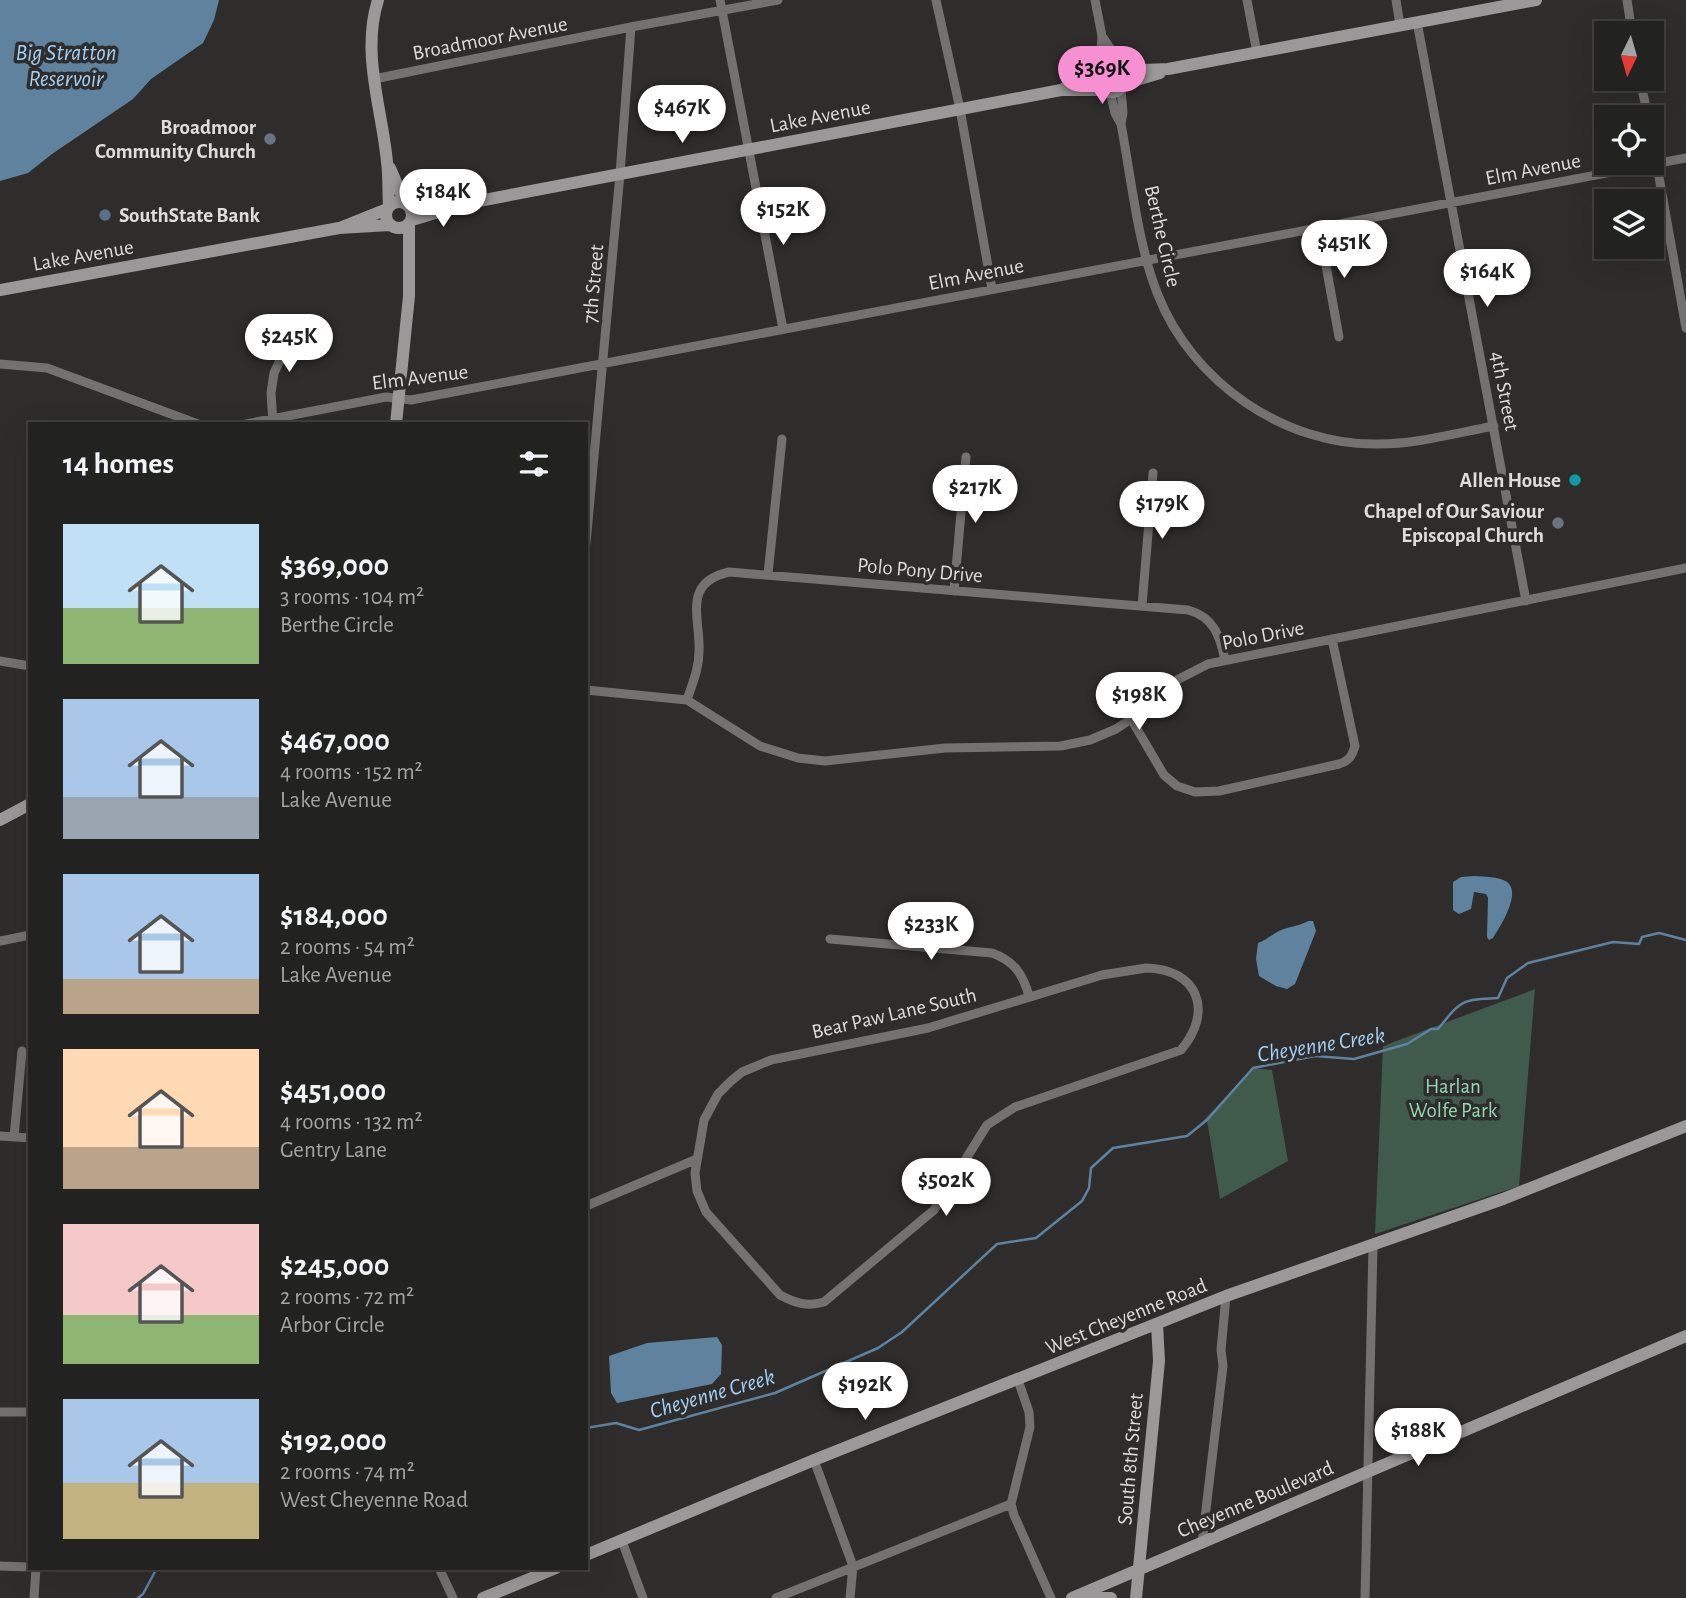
<!DOCTYPE html>
<html lang="en">
<head>
<meta charset="utf-8">
<style>
  :root { --surface:#222220; --page:#2a2a29; --text:#f1f3f6; --muted:#a2a4a5; --line:#3f3f3e; --accent:#f690d0 }
  body { margin:0; font-family:"Alegreya Sans",sans-serif; background:var(--page); color:var(--text); height:100vh; display:flex; flex-direction:column; font-size:26px; white-space:nowrap }
  * { box-sizing:border-box; margin:0 }
  p { font-size:23px; color:var(--muted) }
  .icon { flex:none; width:38px; height:38px; fill:none; stroke:currentColor; stroke-width:2; stroke-linecap:round; stroke-linejoin:round }
  .map { position:relative; flex:1; overflow:hidden }
  .details { position:absolute; left:28px; top:422px; width:560px; height:1148px; display:flex; flex-direction:column; background:var(--surface); border-radius:0px; box-shadow:0 7px 28px #0002,0 0 0 2px var(--line) }
  .details>* { flex:none }
  .needle { width:46px; rotate:185deg }
  .fabs { position:absolute; left:1594px; top:21px; display:grid; gap:14px }
  .fabs a { display:grid; place-items:center; width:70px; height:70px; border-radius:0px; background:var(--surface); box-shadow:0 7px 28px #0002,0 0 0 2px var(--line); font-size:35px }
  .price { position:absolute; translate:-50% -60px; padding:0 16px; border-radius:24px; background:#fff; color:#222; font-size:23px; line-height:46px; filter:drop-shadow(0 2px 4px #0008) }
  .price::after { content:''; position:absolute; left:50%; top:42px; width:21px; height:16px; margin-left:-10px; background:inherit; clip-path:polygon(0 0,100% 0,50% 100%) }
  .price.current { background:var(--accent); color:#111 }
  ul { padding:0; list-style:none }
  li { display:flex; align-items:center; gap:21px; height:175px; padding:0 35px }
  li span { display:grid; place-items:center; flex:none; width:196px; height:140px; border-radius:0px; color:#555 }
  li>.icon { margin-inline-start:auto }
  span .icon { width:84px; height:84px; fill:#fffc; stroke-width:1 }
  li b { font-size:30px }
  h2 { display:flex; justify-content:space-between; align-items:center; height:84px; padding:0 35px; font-size:30px }
  .map>svg:first-child { display:block }
  .green { fill:#405a4b }
  .water { fill:#5f829f }
  .lines { fill:none; stroke-linecap:round; stroke-linejoin:round }
  .stream { stroke:#5f829f; stroke-width:2.5 }
  .street { stroke:#737271; stroke-width:9 }
  .secondary { stroke:#9a9898; stroke-width:12 }
  .worship-dot { fill:#6b7280; stroke:#2e2d2b; stroke-width:2.5 }
  .service-dot { fill:#5c6f8a; stroke:#2e2d2b; stroke-width:2.5 }
  .culture-dot { fill:#0f9aa8; stroke:#2e2d2b; stroke-width:2.5 }
  .labels { text-anchor:middle; stroke-width:7; stroke-linejoin:round; paint-order:stroke }
  .street-label { font-size:21px; fill:#dddddb; stroke:#2e2d2b }
  .poi-label { font-size:21px; font-weight:bold; fill:#dddddb; stroke:#2e2d2b; text-anchor:end }
  .park-label { font-size:21px; fill:#92d8b2; stroke:#2e2d2b }
  .water-label { font-size:23px; font-style:italic; fill:#a2cff5; stroke:#2e2d2b }
</style>
</head>
<body>
<div class="map">
<svg width="1686" height="1598" viewBox="0 0 1686 1598">
  <rect width="100%" height="100%" fill="#2e2d2b"/>
  <path class="green" d="M1535,989l-16,197 -144,48 8,-188z
    M1253,1068l19,2 16,91 -68,38 -13,-79 -19,17z"/>
  <path class="water" d="M0,0h219l-5,20 -11,23 -52,36 -18,20 -81,55 -24,19 -28,8z
    M1474,876c10,1 24,0 33,6 15,11 -7,45 -14,56l-4,2 -2,-3 1,-39 -2,-4 -12,-2 -3,17 -12,5 -6,-4v-28l8,-5z
    M1308,921h5l3,10 -21,53 -8,5 -11,-3 -17,-10 -3,-17 2,-16c8,-3 15,-9 21,-12 10,-5 18,-4 29,-10z
    M717,1337l5,8 -1,29 -9,10 -95,19 -6,-10 -2,-37 38,-13z"/>
  <g class="lines">
    <path class="stream" d="M586,1428l30,-5 23,7 136,-37 103,-45 24,-16 95,-88 39,-6 46,-37 7,-13 2,-20 22,-20 74,-12 20,-16 46,-52 62,-12 39,3 53,-15 24,-15h7c24,-29 21,-29 60,-31l9,-20 21,-15 85,-21 26,2 3,-7 17,-4 27,7
      M138,1598l5,-4 14,-26"/>
    <path class="street" d="M720,0l63,329
      M936,0l24,109 32,180
      M1095,0l7,36 -1,14 3,20
      M1247,0l10,53
      M1396,0l4,25
      M1627,0l5,33
      M1417,22l109,579
      M1102,36l8,12 6,20
      M374,79l257,-52 147,-27
      M1640,79l8,38
      M1121,88l2,25 -2,11
      M1110,92l5,21 6,11c10,53 17,122 37,171 34,87 127,151 220,149 39,0 78,-11 116,-18
      M1652,138l34,190
      M1319,227l20,110
      M0,364l47,4 151,56
      M273,423l-2,-30 3,-20 21,-44
      M246,424l140,-27 25,3 1275,-242
      M586,543l34,-369 11,-147
      M768,574l14,-135
      M954,591l12,-134
      M1142,606l11,-133
      M0,661l30,5
      M586,690l101,10 73,46 38,12 27,3 120,-13 116,-2 29,-6 26,-11 15,-10 44,-38 33,-17 478,-96
      M687,700c5,-16 12,-31 12,-48 2,-33 -18,-69 30,-80l459,38c26,7 32,26 37,50
      M1131,719l33,56 13,11 18,6 24,-1 120,-27c10,-3 13,-8 16,-18l-23,-107
      M830,939l162,14c22,8 31,21 37,43
      M0,941l30,-6
      M1146,968c52,1 68,43 35,82l-166,57 -28,18 -53,85 -110,92c-17,5 -29,1 -44,-7l-74,-83 -9,-21 -2,-18 9,-53 14,-26 13,-13 11,-9 29,-12 157,-32 174,-53z
      M0,1136l30,2
      M14,1137l8,-86
      M586,1206l111,-47
      M1018,1380l11,32 1,15 -19,77 3,11 37,83
      M0,1412h30
      M814,1460l39,106 -3,32
      M622,1541l21,57
      M1202,1543l21,-177 -2,-16 5,-54
      M0,1566l30,1
      M439,1568l14,30
      M34,1598l2,-30
      M776,1598l235,-94
      M1365,1598l8,-352"/>
    <path class="secondary" d="M378,0c-17,54 4,108 9,162 2,15 1,30 2,44
      M1100 80a12 12 0 1 1 24 0a12 12 0 1 1-24 0Z
      M1120,71l48,-2 368,-69
      M1123,84l37,-11
      M1063,89l23,-11 15,-4
      M390,168l15,35
      M386 215a13 13 0 1 1 26 0a13 13 0 1 1-26 0Z
      M410,207l53,-3 598,-114h45
      M412,220l40,-12
      M342,227l45,-18
      M0,290l339,-62 51,-3
      M396,424l13,-128v-72
      M0,820l30,-16
      M586,1555l228,-95 412,-164 277,-97 183,-73
      M1084,1595l27,3
      M483,1598l73,-30
      M1072,1598l614,-262
      M1136,1598l23,-237 -2,-37"/>
  </g>
  <g class="worship-dot">
    <circle cx="270" cy="139" r="7"/>
    <circle cx="1558" cy="523" r="7"/>
  </g>
  <circle class="service-dot" cx="105" cy="215" r="7"/>
  <circle class="culture-dot" cx="1575" cy="480" r="7"/>
  <g class="labels">
    <g class="street-label">
      <text transform="translate(490 38) rotate(-11)" y="7">Broadmoor Avenue</text>
      <text transform="translate(820 116) rotate(-11)" y="7">Lake Avenue</text>
      <text transform="translate(1533 169) rotate(-11)" y="7">Elm Avenue</text>
      <text transform="translate(1163 236) rotate(77)" y="7">Berthe Circle</text>
      <text transform="translate(83 255) rotate(-10)" y="7">Lake Avenue</text>
      <text transform="translate(976 274) rotate(-11)" y="7">Elm Avenue</text>
      <text transform="translate(593 284) rotate(-85)" y="7">7th Street</text>
      <text transform="translate(420 377) rotate(-7)" y="7">Elm Avenue</text>
      <text transform="translate(1505 391) rotate(79)" y="7">4th Street</text>
      <text transform="translate(920 570) rotate(5)" y="7">Polo Pony Drive</text>
      <text transform="translate(1263 635) rotate(-11)" y="7">Polo Drive</text>
      <text transform="translate(894 1013) rotate(-13)" y="7">Bear Paw Lane South</text>
      <text transform="translate(1126 1316) rotate(-22)" y="7">West Cheyenne Road</text>
      <text transform="translate(1130 1459) rotate(-85)" y="7">South 8th Street</text>
      <text transform="translate(1255 1499) rotate(-23)" y="7">Cheyenne Boulevard</text>
    </g>
    <g class="poi-label">
      <text x="256" y="134">Broadmoor<tspan x="256" dy="24">Community Church</tspan></text>
      <text x="119" y="222" text-anchor="start">SouthState Bank</text>
      <text x="1561" y="487">Allen House</text>
      <text x="1544" y="518">Chapel of Our Saviour<tspan x="1544" dy="24">Episcopal Church</tspan></text>
    </g>
    <g class="park-label">
      <text x="1453" y="1093">Harlan<tspan x="1453" dy="24">Wolfe Park</tspan></text>
    </g>
    <g class="water-label">
      <text x="66" y="60">Big Stratton<tspan x="66" dy="26">Reservoir</tspan></text>
      <text transform="translate(1321 1044) rotate(-9)" y="8">Cheyenne Creek</text>
      <text transform="translate(712 1393) rotate(-16)" y="8">Cheyenne Creek</text>
    </g>
  </g>
</svg>
<div class="fabs">
<a><svg class="needle" viewBox="-14 -14 28 28"><path d="M0-13l5 13h-10z" fill="#e53935"/><path d="M0 13l5-13h-10z" fill="#a2a4a5"/></svg></a>
<a><svg class="icon" aria-label="locate" viewBox="0 0 24 24"><circle cx="12" cy="12" r="6"/><path d="M12 2v4M12 18v4M2 12h4M18 12h4"/></svg></a>
<a><svg class="icon" aria-label="layers" viewBox="0 0 24 24"><path d="M12 4l9 5-9 5-9-5zM3 14l9 5 9-5"/></svg></a>
</div>
<b class="price current" style="left:1102px;top:106px">$369K</b>
<b class="price" style="left:682px;top:145px">$467K</b>
<b class="price" style="left:443px;top:229px">$184K</b>
<b class="price" style="left:783px;top:247px">$152K</b>
<b class="price" style="left:1344px;top:280px">$451K</b>
<b class="price" style="left:1487px;top:309px">$164K</b>
<b class="price" style="left:289px;top:374px">$245K</b>
<b class="price" style="left:975px;top:525px">$217K</b>
<b class="price" style="left:1162px;top:541px">$179K</b>
<b class="price" style="left:1139px;top:732px">$198K</b>
<b class="price" style="left:931px;top:962px">$233K</b>
<b class="price" style="left:946px;top:1218px">$502K</b>
<b class="price" style="left:865px;top:1422px">$192K</b>
<b class="price" style="left:1418px;top:1468px">$188K</b>
<section class="details">
<h2>14 homes<svg class="icon" aria-label="filters" viewBox="0 0 24 24"><path d="M4 7h16M4 17h16"/><circle cx="9" cy="7" r="2"/><circle cx="15" cy="17" r="2"/></svg></h2>
<ul>
<li><span style="background:linear-gradient(#bfe0f5 60%,#8fb573 0)"><svg class="icon" aria-label="home" viewBox="0 0 24 24"><path d="M3 11l9-7 9 7M6 9v11h12V9"/></svg></span><div><b>$369,000</b><p>3 rooms · 104 m²</p><p>Berthe Circle</p></div></li>
<li><span style="background:linear-gradient(#a9c7e8 70%,#9aa5b1 0)"><svg class="icon" aria-label="home" viewBox="0 0 24 24"><path d="M3 11l9-7 9 7M6 9v11h12V9"/></svg></span><div><b>$467,000</b><p>4 rooms · 152 m²</p><p>Lake Avenue</p></div></li>
<li><span style="background:linear-gradient(#a9c7e8 75%,#b9a48a 0)"><svg class="icon" aria-label="home" viewBox="0 0 24 24"><path d="M3 11l9-7 9 7M6 9v11h12V9"/></svg></span><div><b>$184,000</b><p>2 rooms · 54 m²</p><p>Lake Avenue</p></div></li>
<li><span style="background:linear-gradient(#ffd9b3 70%,#b9a48a 0)"><svg class="icon" aria-label="home" viewBox="0 0 24 24"><path d="M3 11l9-7 9 7M6 9v11h12V9"/></svg></span><div><b>$451,000</b><p>4 rooms · 132 m²</p><p>Gentry Lane</p></div></li>
<li><span style="background:linear-gradient(#f6c9c9 65%,#8fb573 0)"><svg class="icon" aria-label="home" viewBox="0 0 24 24"><path d="M3 11l9-7 9 7M6 9v11h12V9"/></svg></span><div><b>$245,000</b><p>2 rooms · 72 m²</p><p>Arbor Circle</p></div></li>
<li><span style="background:linear-gradient(#a9c7e8 60%,#c2b280 0)"><svg class="icon" aria-label="home" viewBox="0 0 24 24"><path d="M3 11l9-7 9 7M6 9v11h12V9"/></svg></span><div><b>$192,000</b><p>2 rooms · 74 m²</p><p>West Cheyenne Road</p></div></li>
</ul>
</section>
</div>
</body>
</html>
